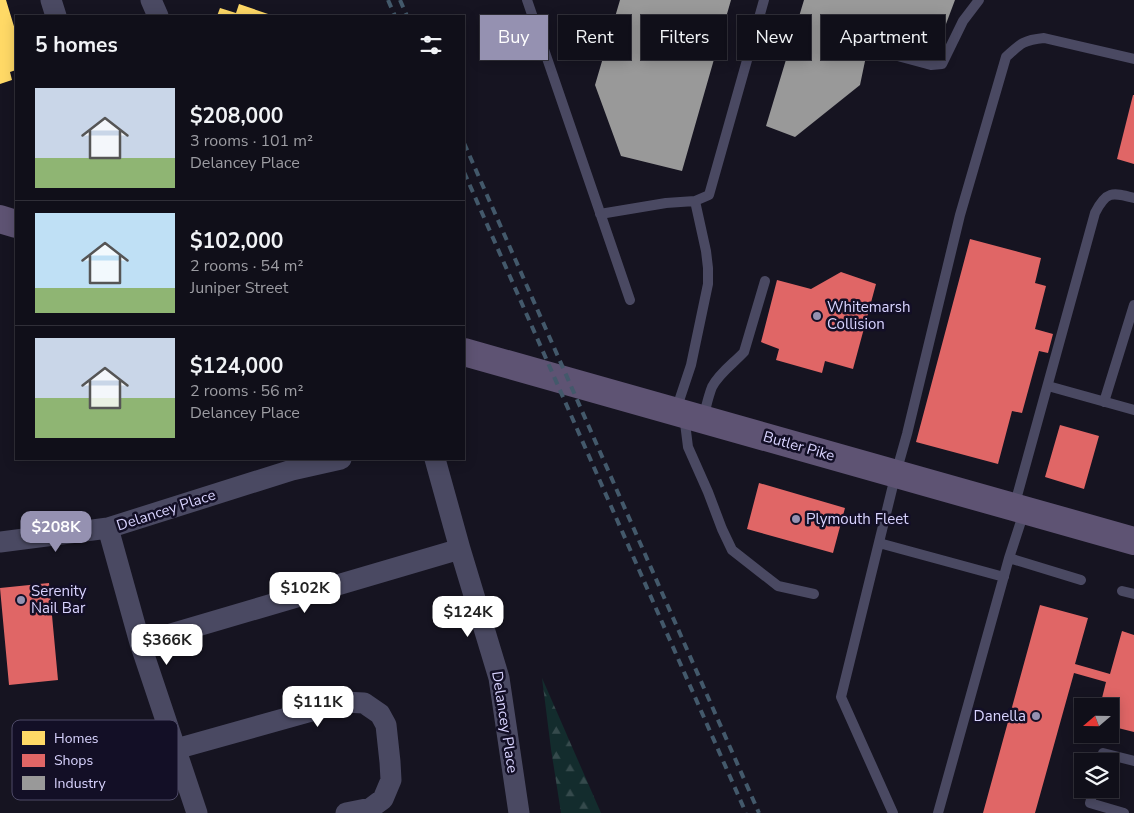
<!DOCTYPE html>
<html lang="en">
<head>
<meta charset="utf-8">
<style>
  :root { --surface:#100f19; --page:#191822; --text:#f1f3f6; --muted:#9c9ca2; --line:#302f38; --accent:#9591b1 }
  body { margin:0; font-family:"Nunito Sans",sans-serif; background:var(--page); color:var(--text); height:100vh; display:flex; flex-direction:column; font-size:19px; white-space:nowrap }
  * { box-sizing:border-box; margin:0 }
  p { font-size:16px; color:var(--muted) }
  .icon { flex:none; width:28px; height:28px; fill:none; stroke:currentColor; stroke-width:2; stroke-linecap:round; stroke-linejoin:round }
  .map { position:relative; flex:1; overflow:hidden }
  .drawer { position:absolute; left:15px; top:15px; width:450px; height:445px; display:flex; flex-direction:column; background:var(--surface); border-radius:0px; box-shadow:0 2px 12px #0003,0 0 0 1px var(--line) }
  .drawer>* { flex:none }
  .guide { position:absolute; left:480px; top:15px; width:475px; height:45px; display:flex; gap:10px }
  .needle { width:32px; rotate:250deg }
  .tools { position:absolute; left:1074px; top:698px; display:grid; gap:10px }
  .tools a { display:grid; place-items:center; width:45px; height:45px; border-radius:0px; background:var(--surface); box-shadow:0 2px 12px #0003,0 0 0 1px var(--line); font-size:25px }
  .price { position:absolute; translate:-50% -42px; padding:0 11px; border-radius:10px; background:#fff; color:#222; font-size:16px; line-height:32px; filter:drop-shadow(0 1px 2px #0008) }
  .price::after { content:''; position:absolute; left:50%; top:30px; width:15px; height:11px; margin-left:-8px; background:inherit; clip-path:polygon(0 0,100% 0,50% 100%) }
  .price.on { background:var(--accent); color:#fff }
  ul { padding:0; list-style:none }
  li { display:flex; align-items:center; gap:15px; height:125px; padding:0 20px }
  li+li { border-top:1px solid var(--line) }
  li span { display:grid; place-items:center; flex:none; width:140px; height:100px; border-radius:0px; color:#555 }
  li>.icon { margin-inline-start:auto }
  span .icon { width:60px; height:60px; fill:#fffc; stroke-width:1 }
  li b { font-size:21px }
  h2 { display:flex; justify-content:space-between; align-items:center; height:60px; padding:0 20px; font-size:21px }
  .pill { padding:0 18px; border-radius:0px; background:var(--surface); box-shadow:0 2px 12px #0003,0 0 0 1px var(--line); font-size:18px; line-height:45px }
  .pill.on { background:var(--accent); color:#fff }
  .map>svg:first-child { display:block }
  .forest { fill:url(#forest-firs) }
  .homes { fill:#ffd966 }
  .shops { fill:#e06666 }
  .industry { fill:#999 }
  .lines { fill:none; stroke-linecap:round; stroke-linejoin:round }
  .service { stroke:#4a4962; stroke-width:10 }
  .minor { stroke:#4a4962; stroke-width:21 }
  .primary { stroke:#5e5373; stroke-width:28 }
  .rail { stroke:#43596b; stroke-width:4; stroke-dasharray:8 6; stroke-linecap:butt }
  .poi-dot { fill:#9591b1; stroke:#130f26; stroke-width:2 }
  .labels { text-anchor:middle; stroke-width:5; stroke-linejoin:round; paint-order:stroke }
  .poi-label { font-size:15px; fill:#d9d4ff; stroke:#130f26; text-anchor:start }
  .street-label { font-size:15px; fill:#d9d4ff; stroke:#130f26 }
  .key { fill:#130f26; stroke:#4e4a67; stroke-width:1 }
  .key-label { font-size:14px; fill:#d9d4ff }
</style>
</head>
<body>
<div class="map">
<svg width="1134" height="813" viewBox="0 0 1134 813">
  <defs>
    <pattern id="forest-firs" width="22" height="20" patternUnits="userSpaceOnUse" patternTransform="scale(1.25)"><rect width="22" height="20" fill="#132c2d"/><path d="M5 1l3.5 6h-7zM16 11l3.5 6h-7z" fill="#354a4c"/></pattern>
  </defs>
  <rect width="100%" height="100%" fill="#161421"/>
  <path class="forest" d="M542,678l59,135h-40l-10,-64z"/>
  <path class="homes" d="M0,0h6l10,33v37l-6,2 2,8 -12,4z
    M239,4l35,12h-57l3,-8 16,5z"/>
  <path class="shops" d="M1133,95h1v69l-17,-5z
    M970,239l71,19 -6,25 11,3 -11,43 18,5 -5,19 -9,-2 -17,62 -10,-2 -14,53 -82,-22z
    M841,272l35,12 -23,85 -28,-8 -3,12 -46,-13 3,-11 -18,-7 16,-62 34,9z
    M1060,425l39,11 -15,53 -39,-12z
    M759,483l86,25 -12,45 -86,-24z
    M49,583l9,97 -49,5 -9,-97z
    M1040,605l48,13 -13,46 35,10 12,-43 12,4v97l-24,-6v-20h-10l6,-24 -32,-9 -39,140h-52z"/>
  <path class="industry" d="M620,0h111l-49,171 -61,-15 -26,-71z
    M804,0h151l-21,56 -65,-14 -9,43 -65,52 -29,-11z"/>
  <g class="lines">
    <path class="service" d="M527,0l103,300
      M879,51l52,14 11,-1 21,-43 16,-21
      M600,214l66,-11 29,-2
      M1048,386l86,24
      M1104,402l30,-97
      M676,410l15,-45 17,-81v-16l-2,-17 -11,-50 14,-6 55,-195
      M684,415l4,32 20,45 14,37 10,21 46,36 36,8
      M703,418c3,-10 5,-21 9,-31 7,-14 22,-24 32,-35l21,-71
      M1014,507l81,-294c11,-22 17,-21 39,-15
      M1024,512l-15,46 72,22
      M879,543l125,34
      M1122,591l12,3
      M1101,761l2,-8 31,8
      M1094,789l-4,14 34,10
      M893,813l-52,-116 55,-224 11,-39 53,-219 46,-158c15,-14 18,-17 38,-19l90,21
      M938,813l71,-255"/>
    <path class="minor" d="M51,0l5,16
      M151,0l7,16
      M435,459l25,90 39,129 20,135
      M108,528l32,115 57,170
      M0,542l108,-14 184,-58 49,-11
      M140,643l320,-94
      M176,749l168,-47 20,1 16,11 6,11 4,37 1,18 -8,19 -12,9 -25,5"/>
    <path class="primary" d="M0,219l16,5
      M464,352l670,189"/>
    <path class="rail" d="M388,0l7,16
      M400,0l7,16
      M464,143l295,670
      M464,172l282,641"/>
  </g>
  <g class="poi-dot">
    <circle cx="817" cy="316" r="5"/>
    <circle cx="796" cy="519" r="5"/>
    <circle cx="21" cy="600" r="5"/>
    <circle cx="1036" cy="716" r="5"/>
  </g>
  <g class="labels">
    <g class="poi-label">
      <text x="827" y="312">Whitemarsh<tspan x="827" dy="17">Collision</tspan></text>
      <text x="806" y="524">Plymouth Fleet</text>
      <text x="31" y="596">Serenity<tspan x="31" dy="17">Nail Bar</tspan></text>
      <text x="1026" y="721" text-anchor="end">Danella</text>
    </g>
    <g class="street-label">
      <text transform="translate(799 446) rotate(16)" y="5">Butler Pike</text>
      <text transform="translate(166 510) rotate(-18)" y="5">Delancey Place</text>
      <text transform="translate(505 722) rotate(81)" y="5">Delancey Place</text>
    </g>
  </g>
  <rect x="12" y="720" width="166" height="80" rx="8" class="key"/>
  <rect x="22" y="731" width="23" height="14" fill="#ffd966"/>
  <rect x="22" y="754" width="23" height="13" fill="#e06666"/>
  <rect x="22" y="776" width="23" height="14" fill="#999"/>
  <g class="key-label">
    <text x="54" y="743">Homes</text>
    <text x="54" y="765">Shops</text>
    <text x="54" y="788">Industry</text>
  </g>
</svg>
<div class="tools">
<a><svg class="needle" viewBox="-14 -14 28 28"><path d="M0-13l5 13h-10z" fill="#e53935"/><path d="M0 13l5-13h-10z" fill="#9c9ca2"/></svg></a>
<a><svg class="icon" aria-label="layers" viewBox="0 0 24 24"><path d="M12 4l9 5-9 5-9-5zM3 14l9 5 9-5"/></svg></a>
</div>
<b class="price on" style="left:56px;top:553px">$208K</b>
<b class="price" style="left:305px;top:614px">$102K</b>
<b class="price" style="left:468px;top:638px">$124K</b>
<b class="price" style="left:167px;top:666px">$366K</b>
<b class="price" style="left:318px;top:728px">$111K</b>
<div class="guide">
<a class="pill on">Buy</a>
<a class="pill">Rent</a>
<a class="pill">Filters</a>
<a class="pill">New</a>
<a class="pill">Apartment</a>
</div>
<section class="drawer">
<h2>5 homes<svg class="icon" aria-label="filters" viewBox="0 0 24 24"><path d="M4 7h16M4 17h16"/><circle cx="9" cy="7" r="2"/><circle cx="15" cy="17" r="2"/></svg></h2>
<ul>
<li><span style="background:linear-gradient(#c9d6e8 70%,#8fb573 0)"><svg class="icon" aria-label="home" viewBox="0 0 24 24"><path d="M3 11l9-7 9 7M6 9v11h12V9"/></svg></span><div><b>$208,000</b><p>3 rooms · 101 m²</p><p>Delancey Place</p></div></li>
<li><span style="background:linear-gradient(#bfe0f5 75%,#8fb573 0)"><svg class="icon" aria-label="home" viewBox="0 0 24 24"><path d="M3 11l9-7 9 7M6 9v11h12V9"/></svg></span><div><b>$102,000</b><p>2 rooms · 54 m²</p><p>Juniper Street</p></div></li>
<li><span style="background:linear-gradient(#c9d6e8 60%,#8fb573 0)"><svg class="icon" aria-label="home" viewBox="0 0 24 24"><path d="M3 11l9-7 9 7M6 9v11h12V9"/></svg></span><div><b>$124,000</b><p>2 rooms · 56 m²</p><p>Delancey Place</p></div></li>
</ul>
</section>
</div>
</body>
</html>
